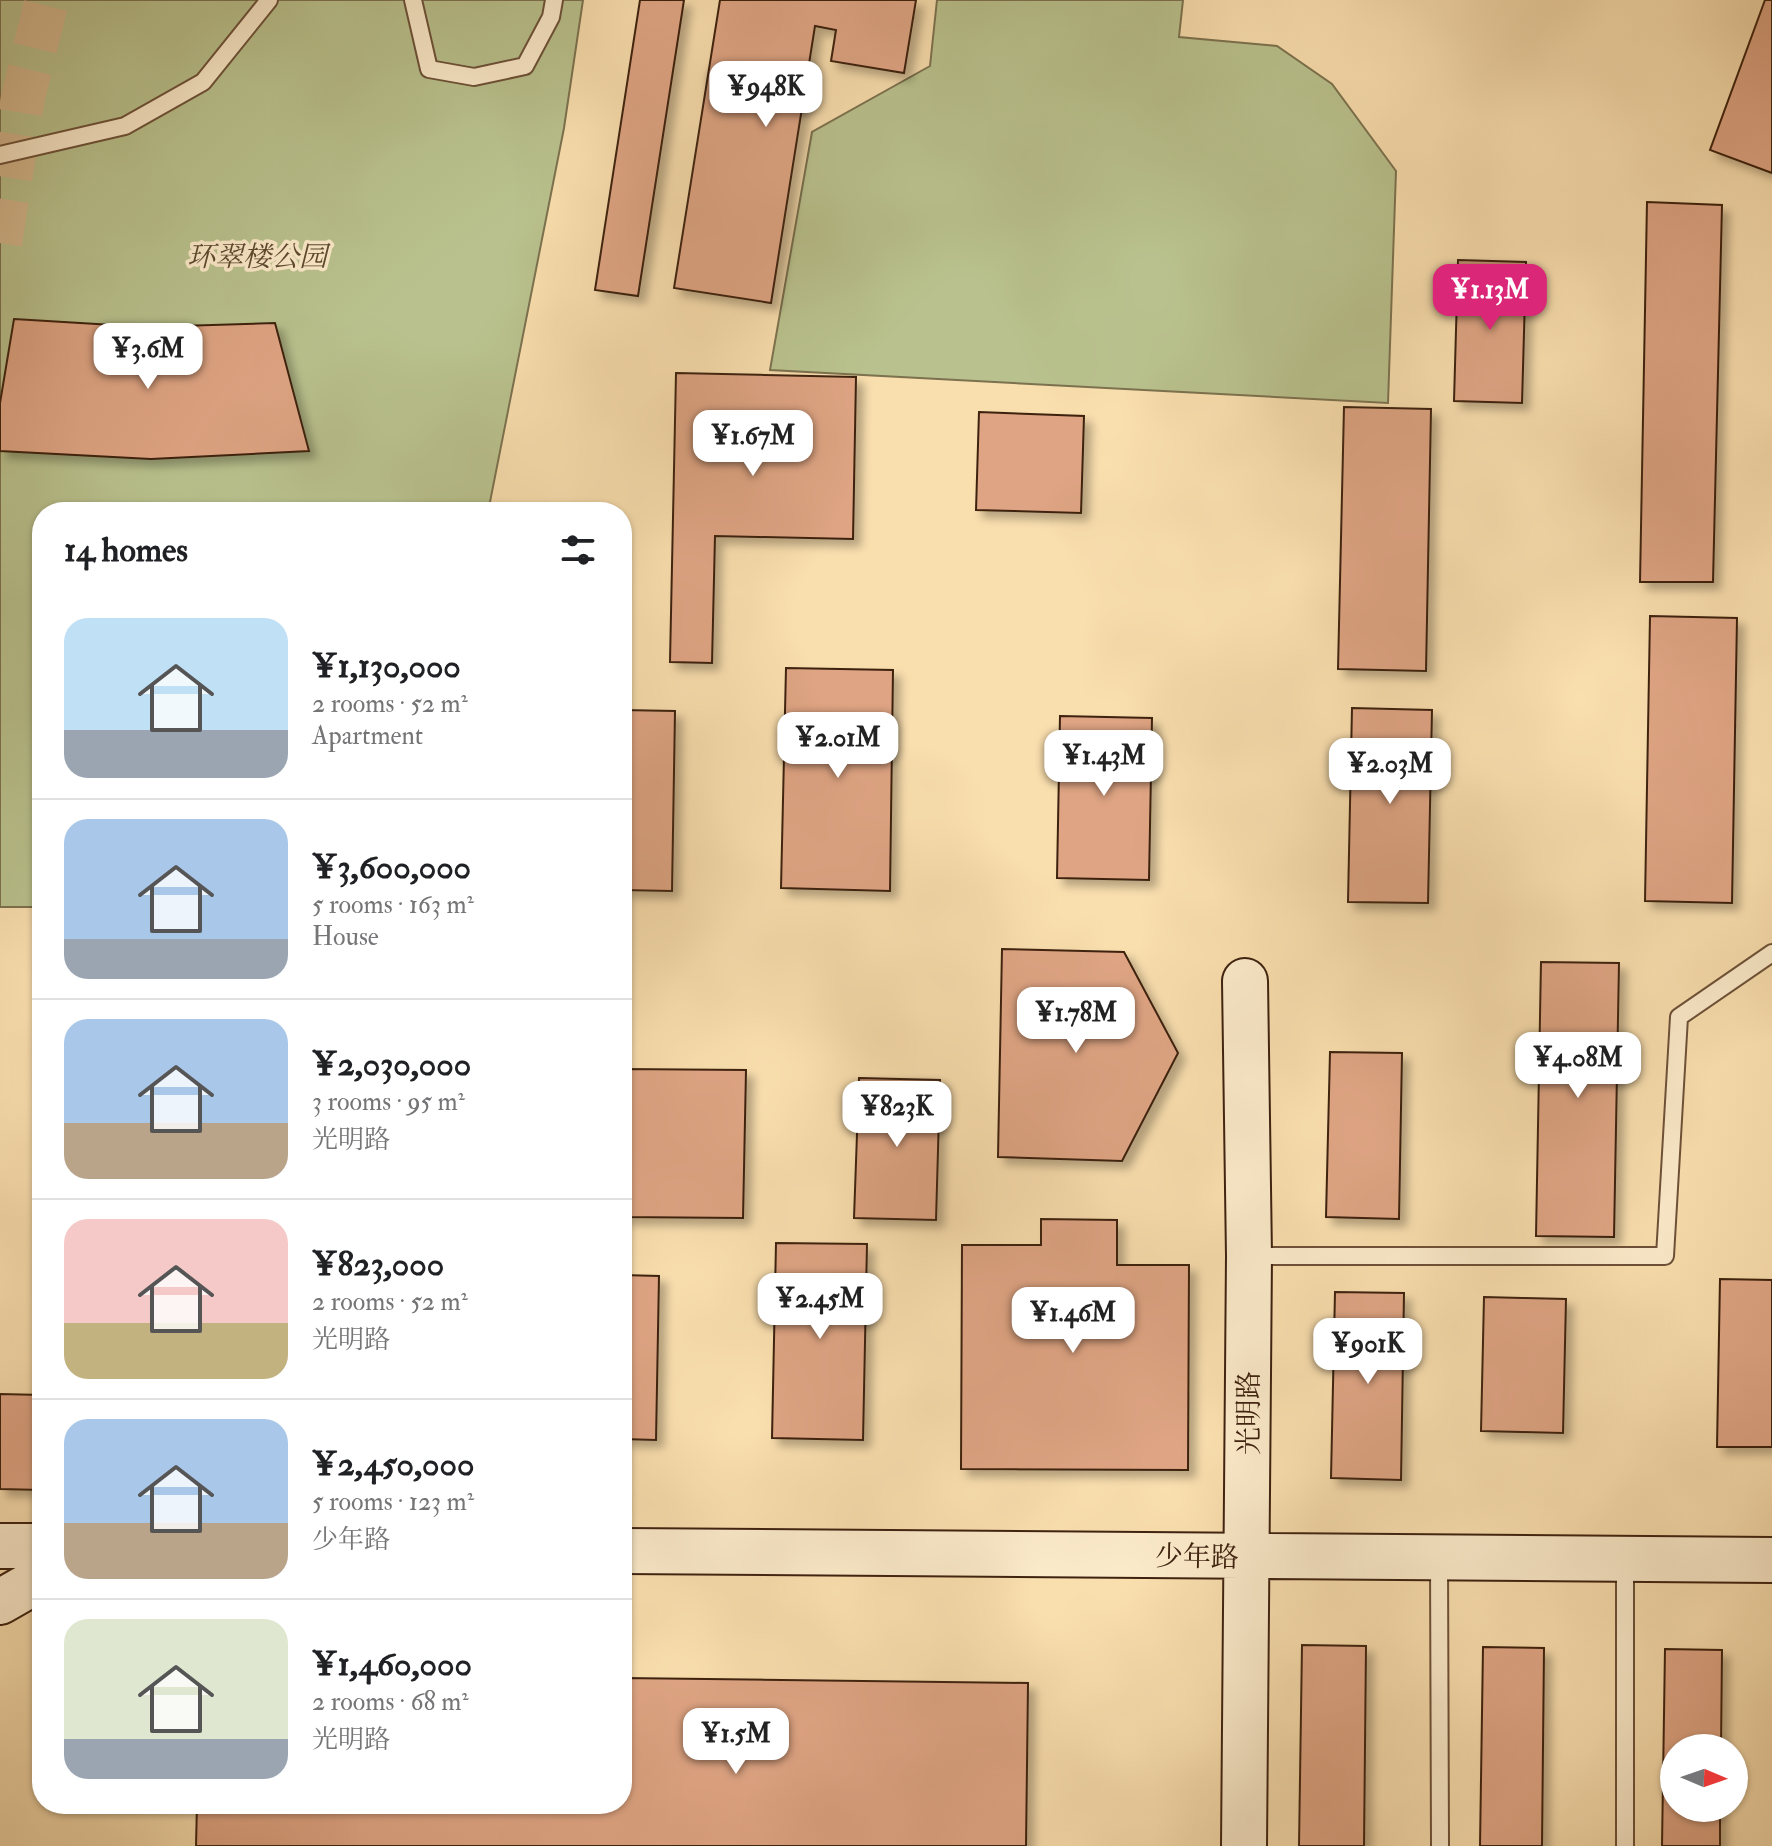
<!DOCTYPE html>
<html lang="en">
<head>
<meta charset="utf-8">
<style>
  :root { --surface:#fff; --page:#f2f2f2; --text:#202124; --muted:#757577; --line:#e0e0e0; --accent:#db2777 }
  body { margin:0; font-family:"IM FELL Double Pica","Noto Serif SC",serif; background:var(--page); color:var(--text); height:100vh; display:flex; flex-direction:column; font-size:30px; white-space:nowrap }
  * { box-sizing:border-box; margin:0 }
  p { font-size:26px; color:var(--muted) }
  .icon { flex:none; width:44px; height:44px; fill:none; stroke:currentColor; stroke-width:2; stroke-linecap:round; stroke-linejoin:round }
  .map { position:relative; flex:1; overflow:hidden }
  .panel { position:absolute; left:32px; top:502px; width:600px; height:1312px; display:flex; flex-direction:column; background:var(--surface); border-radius:32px; box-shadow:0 2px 6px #0004 }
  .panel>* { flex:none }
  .needle { width:52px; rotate:92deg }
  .controls { position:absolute; left:1660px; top:1734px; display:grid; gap:16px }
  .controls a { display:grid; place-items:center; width:88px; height:88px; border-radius:50%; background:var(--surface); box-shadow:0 2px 6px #0004; font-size:40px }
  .price { position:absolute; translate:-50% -68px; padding:0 18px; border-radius:16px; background:#fff; color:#222; font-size:26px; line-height:52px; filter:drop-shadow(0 2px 4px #0008) }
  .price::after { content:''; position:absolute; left:50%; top:48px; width:24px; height:18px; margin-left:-12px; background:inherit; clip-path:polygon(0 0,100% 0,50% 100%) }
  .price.active { background:var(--accent); color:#fff }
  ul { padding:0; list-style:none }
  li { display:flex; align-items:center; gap:24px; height:200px; padding:0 32px }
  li+li { border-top:2px solid var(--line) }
  li span { display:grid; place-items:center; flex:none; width:224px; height:160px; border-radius:24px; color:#555 }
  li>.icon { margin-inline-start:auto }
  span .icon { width:96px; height:96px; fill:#fffc; stroke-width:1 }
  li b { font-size:34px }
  h2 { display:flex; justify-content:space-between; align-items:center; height:96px; padding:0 32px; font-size:34px }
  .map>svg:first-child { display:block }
  .green { fill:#b9c28e; stroke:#7c724f; stroke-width:2 }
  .building { fill:#dea483; stroke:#3e2210; stroke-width:2; filter:url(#shadow) }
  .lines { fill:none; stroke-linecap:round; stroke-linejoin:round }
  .primary-tunnel { stroke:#d4b88e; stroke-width:44; stroke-dasharray:44 22; stroke-linecap:butt }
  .lane-casing { stroke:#6d5138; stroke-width:20 }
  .secondary-casing { stroke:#3e2210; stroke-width:48 }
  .lane { stroke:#fbeaca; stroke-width:16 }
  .secondary { stroke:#fbeaca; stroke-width:44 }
  .labels { text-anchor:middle; stroke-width:7; stroke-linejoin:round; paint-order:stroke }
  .park-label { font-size:28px; font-style:italic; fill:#5d4a30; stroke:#fbeaca }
  .street-label { font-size:28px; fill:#3e2210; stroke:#fbeaca }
</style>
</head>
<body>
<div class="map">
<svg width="1772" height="1846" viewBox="0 0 1772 1846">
  <defs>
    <filter id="shadow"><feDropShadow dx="7" dy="7" stdDeviation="4" flood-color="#0004"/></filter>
  </defs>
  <rect width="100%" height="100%" fill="#f9deae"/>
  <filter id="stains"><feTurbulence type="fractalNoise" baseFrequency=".0025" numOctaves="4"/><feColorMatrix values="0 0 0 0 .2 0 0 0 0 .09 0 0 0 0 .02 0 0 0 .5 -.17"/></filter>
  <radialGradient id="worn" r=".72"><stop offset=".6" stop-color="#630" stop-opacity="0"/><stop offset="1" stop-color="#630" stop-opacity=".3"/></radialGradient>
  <path class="green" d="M0,0h583l-19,128 -76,384h-446v395h-42z
    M937,0h246l-4,37 98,9 55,38 64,87 -8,232 -618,-33 42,-238 118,-66z"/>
  <path class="building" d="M640,0h44l-46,296 -43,-6z
    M720,0h196l-12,73 -73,-12 5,-31 -21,-4 -44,277 -97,-15z
    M1765,0h7v173l-62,-23z
    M1647,202l75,3 -9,377h-73z
    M1458,260l68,2 -4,141 -68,-2z
    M14,319l132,8 129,-4 34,128 -158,8 -151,-8v-48z
    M676,373l180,4 -3,162 -138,-3 -3,127 -42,-1z
    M1344,407l87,2 -5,262 -88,-2z
    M979,412l105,4 -3,97 -105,-3z
    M1650,616l87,2 -5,285 -87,-2z
    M786,668l107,2 -3,221 -109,-3z
    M1352,708l80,2 -4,193 -80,-1z
    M622,710l53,1 -3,180 -50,-1z
    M1060,716l92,2 -3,162 -92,-2z
    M1002,949l122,3 54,101 -56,108 -124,-4z
    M1541,962l78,1 -5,274 -78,-1z
    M1330,1052l72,1 -3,166 -73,-2z
    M622,1069l124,1 -3,148 -121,-1z
    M859,1078l81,2 -4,140 -82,-2z
    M35,1201h7v90h-9z
    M1041,1219l76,1v45h72l-1,205 -227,-1 1,-224h79z
    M776,1243l91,1 -4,196 -91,-2z
    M622,1275l37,1 -3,164 -34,-1z
    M1720,1279l52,1v167h-55z
    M1335,1292l69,1 -3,187 -70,-2z
    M1484,1297l82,2 -3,134 -82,-2z
    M0,1394l42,1v95l-42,-1z
    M1302,1645l64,1 -2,200h-65z
    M1483,1647l61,1 -2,198h-62z
    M1665,1649l57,1 -1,98h-47v60h46v38h-58z
    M622,1678l406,5 -2,163h-830l1,-42h425z"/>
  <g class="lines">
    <path class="primary-tunnel" d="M0,243l23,-146 24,-97"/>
    <defs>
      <path id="lane" d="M413,0l16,69 45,8 51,-11 26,-49 3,-17
        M0,155l125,-29 78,-44 66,-82
        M1250,1256h415l14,-239 93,-64
        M1439,1560l1,286
        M1625,1561v285"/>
      <path id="secondary" d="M0,1546h42
        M622,1551l1150,9
        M0,1602l42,-24
        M1244,1846l5,-590 -4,-275"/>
    </defs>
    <use href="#lane" class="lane-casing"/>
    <use href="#secondary" class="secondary-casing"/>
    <use href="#lane" class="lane"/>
    <use href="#secondary" class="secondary"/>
  </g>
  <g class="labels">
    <g class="park-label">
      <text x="257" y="266">环翠楼公园</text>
    </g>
    <g class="street-label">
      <text transform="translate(1248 1413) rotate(-90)" y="10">光明路</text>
      <text transform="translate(1197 1556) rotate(1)" y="10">少年路</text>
    </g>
  </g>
  <rect width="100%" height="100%" filter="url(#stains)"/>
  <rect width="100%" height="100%" fill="url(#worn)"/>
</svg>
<div class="controls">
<a><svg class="needle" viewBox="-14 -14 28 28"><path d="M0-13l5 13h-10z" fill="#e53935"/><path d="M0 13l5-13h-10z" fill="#757577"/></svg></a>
</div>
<b class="price" style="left:766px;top:129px">¥948K</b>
<b class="price active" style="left:1490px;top:332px">¥1.13M</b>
<b class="price" style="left:148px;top:391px">¥3.6M</b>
<b class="price" style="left:753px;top:478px">¥1.67M</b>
<b class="price" style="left:838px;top:780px">¥2.01M</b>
<b class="price" style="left:1104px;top:798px">¥1.43M</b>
<b class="price" style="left:1390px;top:806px">¥2.03M</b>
<b class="price" style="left:1076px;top:1055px">¥1.78M</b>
<b class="price" style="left:1578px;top:1100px">¥4.08M</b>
<b class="price" style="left:897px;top:1149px">¥823K</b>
<b class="price" style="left:820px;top:1341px">¥2.45M</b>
<b class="price" style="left:1073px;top:1355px">¥1.46M</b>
<b class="price" style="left:1368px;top:1386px">¥901K</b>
<b class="price" style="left:736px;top:1776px">¥1.5M</b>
<section class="panel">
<h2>14 homes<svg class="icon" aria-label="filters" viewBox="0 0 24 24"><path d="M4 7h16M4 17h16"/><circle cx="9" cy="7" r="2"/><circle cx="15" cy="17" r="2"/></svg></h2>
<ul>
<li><span style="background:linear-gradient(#bfe0f5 70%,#9aa5b1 0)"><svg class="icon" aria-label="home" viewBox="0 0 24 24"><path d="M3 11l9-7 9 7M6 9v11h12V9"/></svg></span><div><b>¥1,130,000</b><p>2 rooms · 52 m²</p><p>Apartment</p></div></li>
<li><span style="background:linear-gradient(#a9c7e8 75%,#9aa5b1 0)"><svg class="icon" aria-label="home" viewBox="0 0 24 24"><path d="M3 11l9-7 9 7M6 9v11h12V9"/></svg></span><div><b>¥3,600,000</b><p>5 rooms · 163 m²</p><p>House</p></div></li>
<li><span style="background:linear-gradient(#a9c7e8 65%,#b9a48a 0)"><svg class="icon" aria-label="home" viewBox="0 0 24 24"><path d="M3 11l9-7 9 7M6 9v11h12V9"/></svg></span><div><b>¥2,030,000</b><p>3 rooms · 95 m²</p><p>光明路</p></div></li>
<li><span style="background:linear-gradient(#f6c9c9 65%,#c2b280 0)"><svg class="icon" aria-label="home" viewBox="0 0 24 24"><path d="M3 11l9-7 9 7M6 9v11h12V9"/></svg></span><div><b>¥823,000</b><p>2 rooms · 52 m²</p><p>光明路</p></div></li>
<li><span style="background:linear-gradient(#a9c7e8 65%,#b9a48a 0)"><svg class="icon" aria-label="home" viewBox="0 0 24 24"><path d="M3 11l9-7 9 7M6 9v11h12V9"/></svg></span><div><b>¥2,450,000</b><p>5 rooms · 123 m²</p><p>少年路</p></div></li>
<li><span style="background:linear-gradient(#dfe7d0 75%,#9aa5b1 0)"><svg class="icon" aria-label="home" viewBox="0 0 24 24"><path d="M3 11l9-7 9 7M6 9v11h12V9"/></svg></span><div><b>¥1,460,000</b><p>2 rooms · 68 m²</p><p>光明路</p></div></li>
</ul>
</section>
</div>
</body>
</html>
